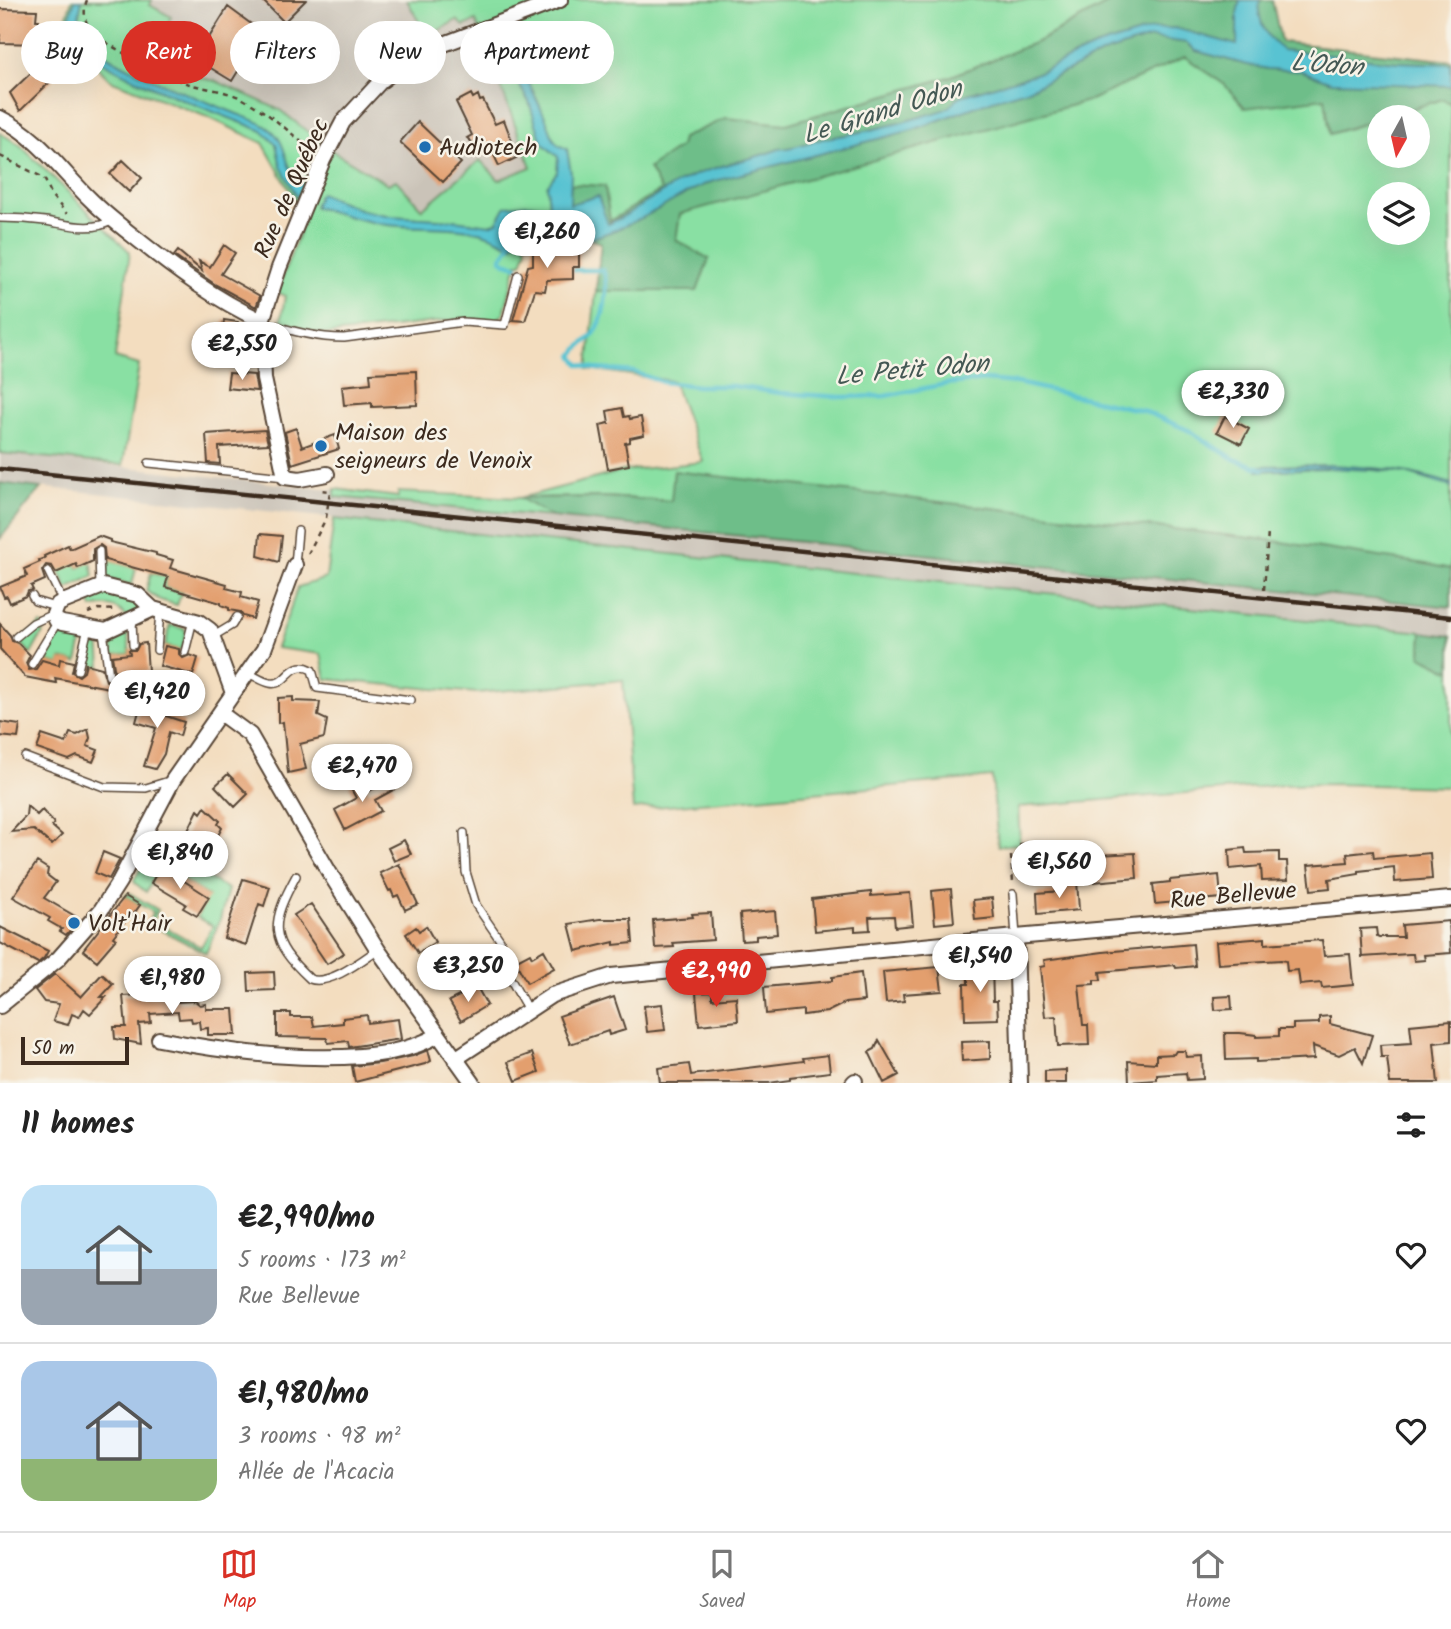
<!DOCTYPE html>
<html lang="en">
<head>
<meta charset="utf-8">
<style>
  :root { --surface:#fff; --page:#f6f6f6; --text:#222; --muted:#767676; --line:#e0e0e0; --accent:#d93025 }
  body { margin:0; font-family:Kalam,sans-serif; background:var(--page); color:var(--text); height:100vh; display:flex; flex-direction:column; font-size:26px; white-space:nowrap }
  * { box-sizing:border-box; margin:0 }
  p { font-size:23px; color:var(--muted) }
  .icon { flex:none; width:38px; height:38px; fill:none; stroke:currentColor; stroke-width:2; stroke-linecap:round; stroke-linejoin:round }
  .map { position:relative; height:1083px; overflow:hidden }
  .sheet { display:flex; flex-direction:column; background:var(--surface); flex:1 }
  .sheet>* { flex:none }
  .top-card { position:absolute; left:21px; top:21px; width:700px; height:63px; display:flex; gap:14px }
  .needle { width:46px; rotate:188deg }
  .buttons { position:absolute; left:1367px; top:105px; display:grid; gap:14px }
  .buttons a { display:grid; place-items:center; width:63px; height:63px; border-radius:50%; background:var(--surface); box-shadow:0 7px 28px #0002; font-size:35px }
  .scale { position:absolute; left:21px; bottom:18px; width:108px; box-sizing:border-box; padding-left:7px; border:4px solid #3b2a1e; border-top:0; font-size:19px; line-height:24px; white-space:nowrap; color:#3b2a1e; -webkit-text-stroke:5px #f7f3e8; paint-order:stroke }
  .price { position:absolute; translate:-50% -60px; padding:0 16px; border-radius:24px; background:#fff; color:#222; font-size:23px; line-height:46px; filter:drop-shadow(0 2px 4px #0008) }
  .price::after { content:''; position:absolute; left:50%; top:42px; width:21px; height:16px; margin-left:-10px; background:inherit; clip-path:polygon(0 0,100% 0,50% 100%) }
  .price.current { background:var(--accent); color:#fff }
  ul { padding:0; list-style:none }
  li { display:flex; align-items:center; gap:21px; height:175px; padding:0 21px }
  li+li { border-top:2px solid var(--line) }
  li span { display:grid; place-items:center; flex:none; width:196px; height:140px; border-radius:21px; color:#555 }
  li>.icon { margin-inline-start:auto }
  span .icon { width:84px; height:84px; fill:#fffc; stroke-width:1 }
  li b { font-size:30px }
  h2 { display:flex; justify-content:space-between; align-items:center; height:84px; padding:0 21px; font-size:30px }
  .pill { padding:0 24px; border-radius:32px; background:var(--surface); box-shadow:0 7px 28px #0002; font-size:24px; line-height:63px }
  .pill.current { background:var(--accent); color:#fff }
  .tab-bar { display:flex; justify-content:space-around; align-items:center; height:98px; border-top:2px solid var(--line); background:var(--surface); font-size:19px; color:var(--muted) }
  .tab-bar a { display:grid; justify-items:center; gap:4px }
  .tab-bar .current { color:var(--accent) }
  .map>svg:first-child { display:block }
  .industrial { fill:#cac3b8 }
  .green { fill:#89e0a3; stroke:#628560; stroke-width:2; fill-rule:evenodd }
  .forest { fill:#6ebe89; stroke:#547454; stroke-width:2 }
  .water { fill:#58c3d2; stroke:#4a7678; stroke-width:2; fill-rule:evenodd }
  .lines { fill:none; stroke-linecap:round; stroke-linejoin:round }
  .stream { stroke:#58c3d2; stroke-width:4.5 }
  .building { fill:#e39f6e }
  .service-casing { stroke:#574536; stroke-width:10 }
  .minor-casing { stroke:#574536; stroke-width:18 }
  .path { stroke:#574536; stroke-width:2.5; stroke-dasharray:5 5; stroke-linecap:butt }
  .service { stroke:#fff; stroke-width:7 }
  .minor { stroke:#fff; stroke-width:14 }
  .rail { stroke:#3b2a1e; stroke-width:4.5 }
  .poi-dot { fill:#1f6fb2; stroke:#f7f3e8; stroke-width:2.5 }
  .labels { text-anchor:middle; stroke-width:5; stroke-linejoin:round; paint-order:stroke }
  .poi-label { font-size:24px; fill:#3b2a1e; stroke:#f7f3e8; text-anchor:start }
  .street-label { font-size:24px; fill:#3b2a1e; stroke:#f7f3e8 }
  .water-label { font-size:26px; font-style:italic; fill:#445854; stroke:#f7f3e8 }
</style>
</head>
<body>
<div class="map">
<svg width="1451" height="1083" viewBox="0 0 1451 1083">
  <rect width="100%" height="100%" fill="#f7f3e8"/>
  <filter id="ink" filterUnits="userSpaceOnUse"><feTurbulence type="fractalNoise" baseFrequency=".0143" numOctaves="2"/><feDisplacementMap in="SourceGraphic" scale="14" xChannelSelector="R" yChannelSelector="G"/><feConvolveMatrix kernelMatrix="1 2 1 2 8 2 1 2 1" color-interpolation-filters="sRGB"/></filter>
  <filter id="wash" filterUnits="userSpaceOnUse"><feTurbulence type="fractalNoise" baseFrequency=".00686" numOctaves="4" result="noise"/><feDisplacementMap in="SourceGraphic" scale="28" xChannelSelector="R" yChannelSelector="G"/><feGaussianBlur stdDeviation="1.57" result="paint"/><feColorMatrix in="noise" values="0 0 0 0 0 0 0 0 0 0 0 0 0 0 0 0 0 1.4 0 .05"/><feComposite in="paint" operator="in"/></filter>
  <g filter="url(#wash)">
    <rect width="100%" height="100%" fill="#f3ddbf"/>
    <path class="industrial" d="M152,0h255l20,37 31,-17h18l56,148 -33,12 -19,-20 -58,50 -26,-30 -7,4 -55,-32 -54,-42 -64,-29 -31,-6 -36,-16 22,-42 -21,-13z
      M0,453l397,44 1,-5 122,6 32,19 872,86 27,4v29l-1451,-153z"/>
    <path class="green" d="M72,0h80l-2,5 21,12 -22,42 36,16 31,6 64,29 54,42 54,32 8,-4 26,29 58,-49 19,20 32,-13 -55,-146 -12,5 -7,-6 -30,17 -20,-37h865l9,42 47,5 2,87 49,-15v37h39v-39h-33l58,-18 8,5v465l-184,-29 -593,-68 -2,29 -68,-4 -83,1 31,19 -217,-20v-8l63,8v-5l122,6 103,-27 80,-9 -30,-81 -85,-12 13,-126 -22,-8 -57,3 5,10 -5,15h-5l-13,51 -8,6 -34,-1 -130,15c-19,0 -35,-4 -51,-14l4,-24 -8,-4 28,-75 -42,-74 -53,-25 -100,-38 -48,-49zM1379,194h39v39h-39z
      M0,133l20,12 110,107 -15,106 24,7 -16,100 -123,-12z
      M334,519l1088,113 -1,24 30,15v116l-121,-3 -47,1 -265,22 2,37 -22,2 -6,-69 -359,32 -10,-129 -146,13 -151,-14 -5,-25 -45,-6 22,-61 28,-9z
      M107,560l29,8 -4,17 -25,-6z
      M75,562l3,6 13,-6 3,14 -27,13 -8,-20z
      M151,573l17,4 -3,10 17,5 -5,13 -17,-5 -14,-9z
      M101,590l36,10 4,7 -1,5 -13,6c-9,-13 -21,-14 -35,-10l-5,-12z
      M41,624l5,3 -15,27 -12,-13z
      M170,625l15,4 1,4 -4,17 -17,-4z
      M62,630l21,6 -6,27 -16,-4 -2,6 -17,-5z
      M127,630l3,24 -18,2v-21z
      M91,636l8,2 2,30 -17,-5z
      M153,847l75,42 -8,31 -14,33 -58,-30 5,-11 -28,-16 4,-3 29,17 -5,10 48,27 12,-21 -16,-9 11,-21 -47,-29 -15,25 -11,-9 -1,-3z"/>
    <path class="forest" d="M1114,0h158l9,42 170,19v43l-8,-5 -113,35 -5,-36 -80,10 -20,-23 -40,-28 -94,43 -411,114 -4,26 33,19 -12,32h-101l5,-48 -22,-8 -2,-18 -9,-2 3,-31 34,2 5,35 51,-31 -12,-22 31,-21 2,-9 44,-20 60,6 163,-47 90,-36z
      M674,471l593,69 159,24 25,5v38l-899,-90 -32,-19 84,-1 67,4z
      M0,483l41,5 -41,51z
      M1422,632l29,4v35l-30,-15z"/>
    <path class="water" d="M75,0h7c-2,10 -5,22 -1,32 15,30 123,68 156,82 11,4 25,8 34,16 19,15 11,40 32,53l-5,16 -17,-32 -5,-23 -14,-13c-40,-17 -166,-60 -188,-91 -9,-13 -4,-27 1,-40z
      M1240,0h20c-4,19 7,40 23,50l114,12 54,2v22l-120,-4 -29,-11 -35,-2 -24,-5 -47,-13 -9,-8 -36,-5 -45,14 -76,37 -37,11 -80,30 -202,52c-22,8 -38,20 -58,30 -26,15 -53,24 -82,33l-6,-6 -36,4 -14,-1 -2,4h-3c-37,-25 -80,-16 -122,-21 -24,-3 -50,-12 -74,-18l6,-14 42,17 29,6 63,4 36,5 7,-3 9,-16 24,-2 16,3 3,-1 -2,-20 10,-14 1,-15 -16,-14 -13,-41 -39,-67 14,-5 42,89 7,19 5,7 9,4 4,24 -1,31 28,-8 10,28c28,-12 50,-32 76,-44 30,-15 64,-19 95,-31 17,-1 31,-8 48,-11 32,-5 64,-12 96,-22 7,-2 19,-4 26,-9 5,-4 5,-8 12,-11l74,-22 59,-27 58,-18 23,-1 62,17v-32zM560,212l17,5 1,12 -54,2 -3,-7 32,-6z
      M1329,465c44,2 80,5 122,19v3l-45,-14 -33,-3 -47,-2 -68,3 1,-5z"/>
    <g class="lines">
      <path class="stream" d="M510,241v5l-9,12 3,4 13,4
        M575,270h28c7,16 1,52 -10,65 -7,8 -15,11 -20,21l6,8 18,5 37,3 28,10 36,4h35l47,7 62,4 43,-1 61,-12 39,-4 32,3 127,28 44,19 46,29 29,10"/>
    </g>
    <g id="blocks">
      <path class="building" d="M262,0h44l-22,22z
        M228,7l34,25 -30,49 -23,-14 -2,3 -13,-8z
        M0,9l37,1 -1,10h3v24l-39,-1z
        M65,40l4,5 3,-2 9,9 -61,59 -10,-18z
        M471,94l2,4 5,-3 2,6 3,-1 12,24 9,-4 14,37 -19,9 -7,-15 -6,3 -19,-16 5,-3 -16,-33z
        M418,122l43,41 -18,19 -43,-40z
        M123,160l19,18 -13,14 -19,-18z
        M566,239l5,6h8v22h-6v12l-26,1 -2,11 -10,-1 -10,31 -12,-1 15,-54 5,-1v-24z
        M224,245l11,8 -14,21 39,22 -4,11 -40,-22 -42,-29 4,-5 24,20 -3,-10 11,6z
        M224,320l14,2 -5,40 -23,-3 2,-17 9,2z
        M416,371l1,34 -45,2v-4l-28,2 -2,-19 29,-3 -1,-10z
        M229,373l25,2 3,16 -30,-3z
        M622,408l2,9 5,-1 1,3 11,-2 3,18 -14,3v4l-5,1 4,22 -21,4 -8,-44 9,-2 -2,-12z
        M1225,416l24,13 -8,15 -24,-12z
        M296,428l6,19 33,-12 4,14 -47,15 -7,-32z
        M265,430l3,14 -49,3 1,17 -12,-1 -2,-29z
        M260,534l22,2 -3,26 -21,-6z
        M99,536l11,4v2l46,11v2l17,5 -3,8 57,16 -1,4 16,4 -1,5 17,5 -5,17 -10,-3 -3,-4 -11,-2v-2l-8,-3v-2l-56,-16 3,-10 -63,-17 -1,-12 -4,-3 -7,4v12l-15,7 -2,-4 -20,9 -4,-7 -6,-1 -4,6 3,9 -14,6 2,4 -5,1 -2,5 -16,7 -3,-7 -3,1 -4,-10 27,-11 -3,-7 16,-7 -1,-2 6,-2 -1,-2 24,-11 2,4z
        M0,624l10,11 2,6 6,2 12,12 -4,8 3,7 7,-1 6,-9 17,5 1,-6 14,3 -2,10 7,4 5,-4 2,-8 16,4 4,13 4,1 4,-3 1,10 -60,-11 1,5 -31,-6 -25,-28z
        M146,643l2,28 -33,3 -3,-18 18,-2 -1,-4h7l3,-6z
        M165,646l14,3v5l4,4 7,-3 8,3 -5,17 -33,-9z
        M147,682l4,29 33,11 -4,14 -11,-4 -5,22 -9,15 -11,-3 12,-38 -20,-6z
        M293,697v4l27,1 -2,14 9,4 -3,18 -24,6 6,25 -18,4 -5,-51 -5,1v-25z
        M0,722l20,3 -2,13 -18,-2z
        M88,729l2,9 -3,8 11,4 -5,12 -16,-6 -8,4 -32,-11 5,-14 24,8 4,-10 7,2z
        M228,774l20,20 -13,13 -20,-21z
        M358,779l11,12 22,-11 4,9 -20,11 6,11 -36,19 -10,-20 21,-12 -7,-13z
        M27,806l10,9 5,-5 12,13 -2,3 10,9 -10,10 -18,-15 -23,2 15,-16z
        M205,807l15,14 -2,3 4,4 -19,35 -24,-14 19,-39 3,3z
        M404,840l7,14 -17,7 -6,-13z
        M1038,842l-6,9 1,7 -12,1 -1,-15z
        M1245,848l1,5 33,-1v9h8l1,19 -26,1 -1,-15 -31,3 -1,-19z
        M1373,851l1,7 56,-5 2,26 -37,3 -1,-15 -35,4v3l-30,5 1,9 -19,2 -3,-25 40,-3 -1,-8z
        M103,852l17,7 -11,20 -14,-6z
        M1135,853l2,25 -54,5 -3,-27z
        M37,862l11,7 -1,6 9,7 -12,16 36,21 -14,16 -6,-4 2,-2 -14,-8 2,-3 -37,-21z
        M399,864l19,40 -13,6 -7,-15 -4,2 -3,-7 -2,1 -9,-18z
        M161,866l48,31 -12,19 -14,-8 3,-4 -35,-21z
        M1219,875l2,23 -66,6 -2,-20 17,-2v-2z
        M243,879l27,8 -6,19 -5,-2 -13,41 -22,-7z
        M1077,881l2,29 -41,4 -1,-21 25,-2 -1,-8z
        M951,889l3,33 -19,2 -3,-33z
        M871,892v4l39,-3 3,32 -18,2 -1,-11 -25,1 1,13 -15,1v-4l-40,4 -3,-32z
        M125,896l15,9 -7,10 -2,-2 -18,24 3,2 -19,22 -14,-11z
        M992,898l2,20 -19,2 -2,-20z
        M311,904l33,49 -17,11 -33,-49z
        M775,911l2,23 -21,2v4l-14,1 -2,-27z
        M711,913l2,27 -40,3 1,4 -19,1 -2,-28 40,-3 -1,-3z
        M600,919h31l2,24 -19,2v-3l-38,9 -7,-27z
        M1449,921l2,32 -27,2 1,5 -11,1 -1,-7h-4l-47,3 -2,-28 16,-1 1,8 2,1h24l-1,-12z
        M426,926l9,16 -17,11 -12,-19 10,-7 3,4z
        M0,927l48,24 -4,7 -6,5 -38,-20z
        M1265,938v6l57,-4 2,16 26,-2 3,31 -31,3 -1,-5 -21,2 -2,-15 -11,1 -1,-10 -5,-1 -63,4 -2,-22z
        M1193,944l2,22 -19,2 -1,-3 -75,7 1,8h-7v4l-15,1 4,40h5l1,20 -31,1 -2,-30 -11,1 -5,-50 5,-1 -1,-6 59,-8z
        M544,950l10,18 -27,15 -12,-22 15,-8 2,4z
        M968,964h24l1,37h4l1,18 -33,1 -1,-36h4z
        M939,967l3,24 -39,3 1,7 -18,2 -3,-31z
        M274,972l1,18 -26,1 -1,-18z
        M861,973l3,28 -19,2 -18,9 -24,3v-5l-37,4 -2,-27 68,-6v-4z
        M55,974l26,23 21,-23 11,10 -12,13h5l-16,17 -6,-5 -5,8 -7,-3 -4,11 -15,-4 6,-17 -15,-2 -9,-12z
        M477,987l10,18 -26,16 -12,-20z
        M712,992v7l24,-2 2,24 -39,4 -3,-32z
        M142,995l1,3 34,-3 1,7 17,-1 5,4 6,-1v5h28l2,26h-28v-7l-8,1 -1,-8 -7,1 -1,-4 -12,1 -1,-7 -28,2 1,9 -12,1 2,20 -26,-5 -1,-12h12l-3,-31z
        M1231,996l1,13 -17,1 -1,-13z
        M614,997l11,33 -16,5 -1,-4 -38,13 -11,-28z
        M662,1004l3,26 -18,2 -3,-26z
        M277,1013h14v4h21l2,9 29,-3v-5l24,-3 1,8 30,-4 3,20 -52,8 -1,-6 -20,2 -1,-5 -50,-1z
        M1330,1016v8l42,11 -9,28 -8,-16 -16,8 -26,-9 1,13 -58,3v-3l-30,1 -1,-27h15l16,2v2l23,-1v-7h14v-5l26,-1v-6z
        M1451,1021v20l-17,2 4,40h-48l-3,-26h-6l-1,-12 32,-2 -2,-18z
        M879,1040l20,35 -15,8 -15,-31 6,-3z
        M990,1041v18l-28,2 -1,-19z
        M428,1050l3,11 -6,3 -70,18 -3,-16 28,-3 33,-7z
        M1176,1051h9l1,6 16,-1 1,23 -16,1 -1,-7 -29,2v5l-28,2 -1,-21 28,2v-8l18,-1z
        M532,1053l7,19 -23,9 -8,-19z
        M828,1055l2,17 -40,5v3l-21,3h-109l-2,-15 31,-4 2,11 113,-14 -1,-3z
        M1066,1070v13h-21v-12z"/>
    </g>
  </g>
  <g filter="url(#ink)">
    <use href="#blocks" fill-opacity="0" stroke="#574536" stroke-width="2"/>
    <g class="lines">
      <defs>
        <path id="service" d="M0,218c15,0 30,1 45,3 21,3 48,12 67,-1
          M262,321c27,10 54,17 82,17l119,-16 42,3 13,-50
          M149,463l136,14
          M99,551l1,36
          M295,565l3,-34
          M48,571l15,31
          M32,596l3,5 20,6
          M132,620l1,25
          M103,631l6,45
          M16,637l17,-14 20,-9
          M212,637l20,-12 5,-8
          M157,650l3,-39
          M185,652l8,-32
          M32,664l26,-43
          M78,670l10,-42
          M248,673c7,3 15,9 22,10 18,4 19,-25 42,-13l5,18 94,12
          M25,757l79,30 42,1 26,-8
          M464,833l2,39 10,33 24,35 7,33 21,37
          M296,876c-26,48 -28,64 14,103 19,7 51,-18 67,-29
          M1013,894l3,43"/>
        <path id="minor" d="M0,118c39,19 61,53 91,82 13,13 27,24 41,35 41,33 82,64 130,86
          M327,474l-27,5 -15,-2 -21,-98 -2,-58 17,-53 44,-108 20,-38 38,-41 34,-26 145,-55
          M153,609l-47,22 -44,-8 -6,-3 -2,-6 4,-10 45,-18 35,9 15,14 46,13 11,8 23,63
          M220,713l30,22 79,137 49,78 95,133
          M1016,937l4,146
          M0,1006l58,-47 43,-49 18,-28 54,-102 91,-131 31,-84
          M159,1039c71,14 216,35 279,-4
          M455,1059l97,-64 59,-19 405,-39 435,-38
          M853,1083l2,-2"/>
      </defs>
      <use href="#service" class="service-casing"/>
      <use href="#minor" class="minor-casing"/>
      <path class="path" d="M87,0c-4,10 -3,22 4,30 12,15 75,46 95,53 18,6 40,7 57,16 26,14 47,33 69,52
        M0,156l44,22 8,18 15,18
        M308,554l18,-36 4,-27 -10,-1
        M1264,590l4,-58
        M88,613l10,-4 17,1
        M1011,856l2,27"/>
      <use href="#service" class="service"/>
      <use href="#minor" class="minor"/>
      <path class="rail" d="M0,469l1451,148"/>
    </g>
  </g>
  <g class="poi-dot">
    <circle cx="425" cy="147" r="7"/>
    <circle cx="321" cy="446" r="7"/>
    <circle cx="74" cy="923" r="7"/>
  </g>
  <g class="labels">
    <g class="poi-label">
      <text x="439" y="155">Audiotech</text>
      <text x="335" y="440">Maison des<tspan x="335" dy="28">seigneurs de Venoix</tspan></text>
      <text x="88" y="931">Volt'Hair</text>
    </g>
    <g class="street-label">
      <text transform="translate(291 188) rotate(-66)" y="8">Rue de Québec</text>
      <text transform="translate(1233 895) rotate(-5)" y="8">Rue Bellevue</text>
    </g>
    <g class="water-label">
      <text transform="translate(1327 64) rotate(4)" y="9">L'Odon</text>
      <text transform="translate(882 111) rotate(-17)" y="9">Le Grand Odon</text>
      <text transform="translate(912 369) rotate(-5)" y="9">Le Petit Odon</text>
    </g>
  </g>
</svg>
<div class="buttons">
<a><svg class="needle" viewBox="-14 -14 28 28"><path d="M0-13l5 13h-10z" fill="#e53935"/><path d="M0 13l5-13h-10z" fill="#767676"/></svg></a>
<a><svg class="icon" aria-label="layers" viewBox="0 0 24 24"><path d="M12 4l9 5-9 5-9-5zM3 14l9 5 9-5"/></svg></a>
</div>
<div class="scale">50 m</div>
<b class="price" style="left:547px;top:270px">€1,260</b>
<b class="price" style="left:242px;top:382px">€2,550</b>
<b class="price" style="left:1233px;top:430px">€2,330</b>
<b class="price" style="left:157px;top:730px">€1,420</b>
<b class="price" style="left:362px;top:804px">€2,470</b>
<b class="price" style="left:180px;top:891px">€1,840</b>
<b class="price" style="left:1059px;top:900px">€1,560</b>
<b class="price" style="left:980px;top:994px">€1,540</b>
<b class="price" style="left:468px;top:1004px">€3,250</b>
<b class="price current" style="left:716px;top:1009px">€2,990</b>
<b class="price" style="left:172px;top:1016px">€1,980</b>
<div class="top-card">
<a class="pill">Buy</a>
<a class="pill current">Rent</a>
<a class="pill">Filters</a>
<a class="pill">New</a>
<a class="pill">Apartment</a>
</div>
</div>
<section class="sheet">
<h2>11 homes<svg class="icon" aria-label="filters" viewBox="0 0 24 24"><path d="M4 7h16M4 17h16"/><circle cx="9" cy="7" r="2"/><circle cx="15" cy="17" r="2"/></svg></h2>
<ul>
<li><span style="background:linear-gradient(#bfe0f5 60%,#9aa5b1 0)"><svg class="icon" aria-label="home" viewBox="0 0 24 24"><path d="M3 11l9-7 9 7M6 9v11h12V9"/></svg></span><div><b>€2,990/mo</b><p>5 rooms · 173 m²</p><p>Rue Bellevue</p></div><svg class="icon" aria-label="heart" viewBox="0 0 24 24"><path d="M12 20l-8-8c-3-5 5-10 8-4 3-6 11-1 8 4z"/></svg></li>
<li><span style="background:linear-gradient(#a9c7e8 70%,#8fb573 0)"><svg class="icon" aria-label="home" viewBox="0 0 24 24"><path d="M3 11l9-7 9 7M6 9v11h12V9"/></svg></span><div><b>€1,980/mo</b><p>3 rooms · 98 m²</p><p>Allée de l'Acacia</p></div><svg class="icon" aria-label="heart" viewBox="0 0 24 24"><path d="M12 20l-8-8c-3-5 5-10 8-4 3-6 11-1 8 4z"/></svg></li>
</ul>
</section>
<nav class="tab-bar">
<a class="current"><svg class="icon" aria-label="map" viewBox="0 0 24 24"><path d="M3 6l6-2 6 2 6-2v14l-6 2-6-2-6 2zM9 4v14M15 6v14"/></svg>Map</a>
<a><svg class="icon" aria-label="saved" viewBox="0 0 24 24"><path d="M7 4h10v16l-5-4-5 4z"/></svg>Saved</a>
<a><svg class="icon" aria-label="home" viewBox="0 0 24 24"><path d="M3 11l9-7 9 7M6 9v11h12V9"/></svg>Home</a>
</nav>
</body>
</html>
